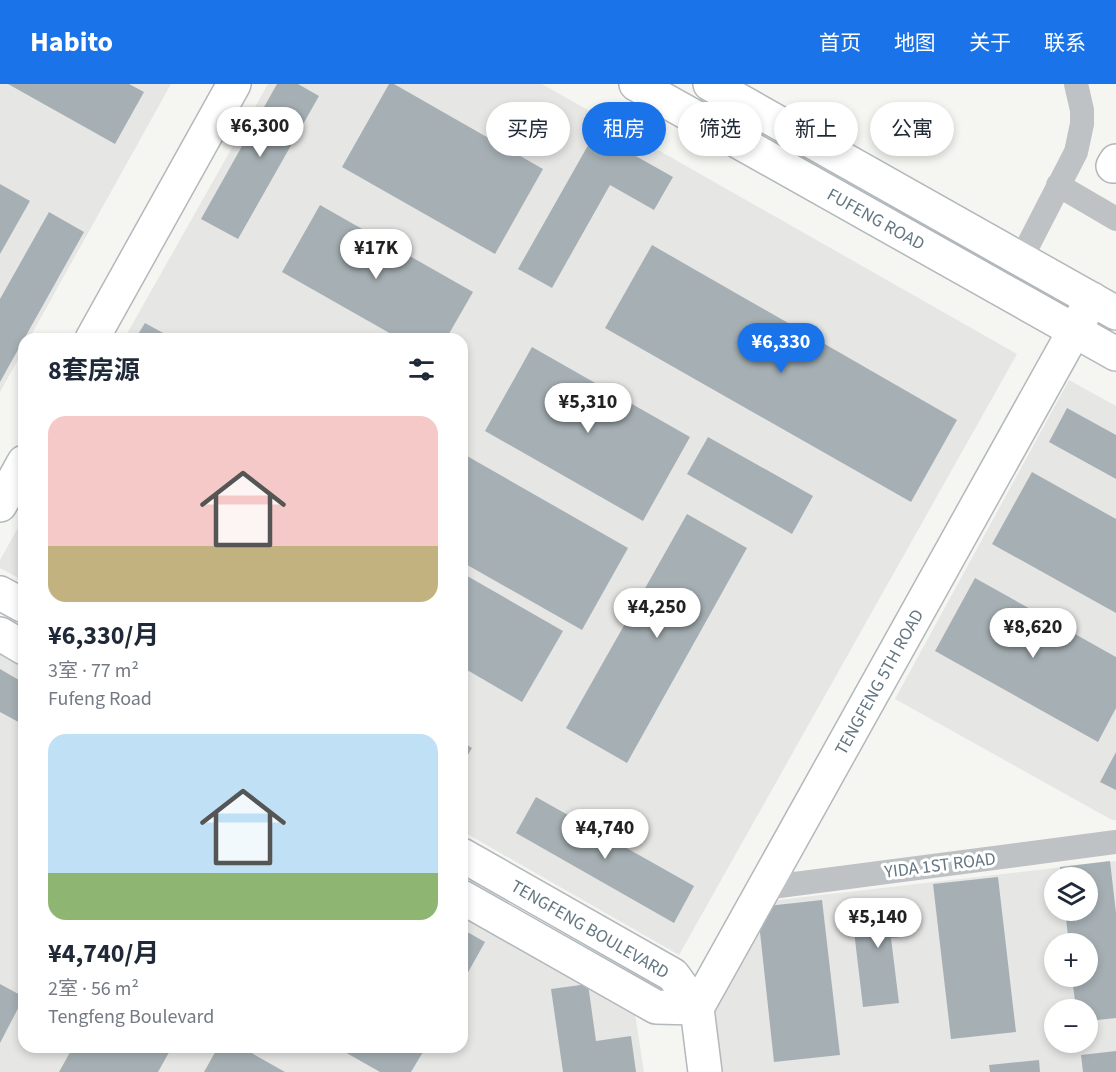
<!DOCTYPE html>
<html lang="zh">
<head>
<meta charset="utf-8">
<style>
  :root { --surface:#fff; --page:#f2f2f3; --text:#1f2937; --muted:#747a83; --accent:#1a73e8 }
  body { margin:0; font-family:"Source Sans 3","Noto Sans SC",sans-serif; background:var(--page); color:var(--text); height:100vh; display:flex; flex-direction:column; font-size:22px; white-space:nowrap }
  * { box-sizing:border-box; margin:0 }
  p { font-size:20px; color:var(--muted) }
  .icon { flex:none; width:33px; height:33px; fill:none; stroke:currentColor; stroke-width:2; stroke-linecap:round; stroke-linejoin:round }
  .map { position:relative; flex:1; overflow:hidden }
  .panel { position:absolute; left:18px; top:249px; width:450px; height:720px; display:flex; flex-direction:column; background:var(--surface); border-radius:18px; box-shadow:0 3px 9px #0003 }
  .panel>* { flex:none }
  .banner { position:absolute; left:486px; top:18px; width:540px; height:54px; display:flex; gap:12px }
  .controls { position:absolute; left:1044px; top:783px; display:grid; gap:12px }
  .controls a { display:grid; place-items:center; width:54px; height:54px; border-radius:50%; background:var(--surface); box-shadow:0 3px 9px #0003; font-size:30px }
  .price { position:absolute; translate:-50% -51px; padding:0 14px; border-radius:21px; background:#fff; color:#222; font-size:20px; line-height:39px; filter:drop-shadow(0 2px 3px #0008) }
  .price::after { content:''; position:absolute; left:50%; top:36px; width:18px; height:14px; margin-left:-9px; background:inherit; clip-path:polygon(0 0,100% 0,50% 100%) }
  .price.on { background:var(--accent); color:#fff }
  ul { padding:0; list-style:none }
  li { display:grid; align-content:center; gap:12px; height:318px; padding:0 30px }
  li span { display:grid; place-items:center; height:186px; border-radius:18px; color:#555 }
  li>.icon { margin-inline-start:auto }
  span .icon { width:108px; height:108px; fill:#fffc; stroke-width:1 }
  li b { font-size:26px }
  h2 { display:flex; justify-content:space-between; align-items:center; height:72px; padding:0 30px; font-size:26px }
  .chip { padding:0 21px; border-radius:27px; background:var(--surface); box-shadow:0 3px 9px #0003; font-size:21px; line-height:54px }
  .chip.on { background:var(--accent); color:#fff }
  header { display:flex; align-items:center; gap:36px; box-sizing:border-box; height:84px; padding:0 30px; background:var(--accent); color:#fff }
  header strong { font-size:28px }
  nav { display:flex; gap:33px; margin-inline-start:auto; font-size:21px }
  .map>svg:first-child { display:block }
  .built { fill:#e6e6e5; fill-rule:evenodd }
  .building { fill:#a6b0b4 }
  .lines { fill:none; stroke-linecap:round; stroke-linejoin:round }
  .secondary-casing { stroke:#b2b8bc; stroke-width:36 }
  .primary-casing { stroke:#b1b6b9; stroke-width:36 }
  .street { stroke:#bec2c5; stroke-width:24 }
  .secondary { stroke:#fff; stroke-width:33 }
  .primary { stroke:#fff; stroke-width:33 }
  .labels { text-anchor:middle; stroke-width:6; stroke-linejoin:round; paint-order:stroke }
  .street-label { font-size:18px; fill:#647782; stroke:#fff }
</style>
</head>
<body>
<header>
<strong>Habito</strong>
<nav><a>首页</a><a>地图</a><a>关于</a><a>联系</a></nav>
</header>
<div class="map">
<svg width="1116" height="988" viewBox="0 0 1116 988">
  <rect width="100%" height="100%" fill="#f5f5f1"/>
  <path class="built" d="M0,0h171l-142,255h-5v10l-24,43z
    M268,0h274l475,270 -338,601 -217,-124v-492h-338z
    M1069,296l47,26v414h-4l-217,-121z
    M24,433v64l-24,-13v-8z
    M0,566l24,13v384h438v-133l173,100 9,58h-644z
    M1116,777v211h-396l-7,-61 57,-110zM1054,794h34v32h-34zM1054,860h34v32h-34zM1054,926h34v32h-34z"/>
  <path class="building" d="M8,0h121l15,8 -29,52z
    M277,0h21l21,12 -81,143 -37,-20z
    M389,0h5l149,85 -48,85 -153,-87z
    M595,49l78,44 -19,33 -44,-25 -58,103 -34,-19z
    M0,100l30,17 -30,53z
    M320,121l153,87 -27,47h-46l-118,-67z
    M49,128l35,20 -84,150v-83z
    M652,161l305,175 -46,82 -306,-174z
    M145,239l29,16h-39z
    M532,263l158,90 -47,84 -158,-90z
    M1067,324l49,27v44l-67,-37z
    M708,353l105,59 -21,38 -105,-60z
    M467,372l161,92 -46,82 -120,-68v-96z
    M1032,388l84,47v94l-124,-69z
    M687,430l60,34 -120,215 -61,-35z
    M462,489l101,58 -41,71 -60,-35z
    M975,494l141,79v51l-18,34 -163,-91z
    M0,585l24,14v42l-24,-13z
    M462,658l10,6 -10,17z
    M1116,668v38l-16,-8z
    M536,713l158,89 -20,37 -158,-90z
    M1110,777l6,52v105l-28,3v-11h-12l-4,-34h16v-32h-19l-4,-34h23v-32h-27l-1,-11z
    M998,793l18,155 -65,7 -18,-155z
    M822,816l18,155 -66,7 -15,-139 8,-17z
    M905,816l4,36 -18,2 8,65 -36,4 -12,-101z
    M462,845l23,13 -19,34 -4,-2z
    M0,900l24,13 -24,46z
    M588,900l8,57 35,-5 5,36h-73l-12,-83z
    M73,963h99l-14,25h-99z
    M218,963h23l44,25h-81z
    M336,963h90l-15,25h-31z
    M1116,967v21h-33l-2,-17z
    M1039,976l1,12h-50l-1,-7z"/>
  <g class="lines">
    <defs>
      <path id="secondary" d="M636,0l480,270
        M710,0l406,229
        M92,255l142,-255
        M0,421l24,-43
        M0,509l24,13
        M0,550l24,14
        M462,771l211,120 24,33
        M462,813l194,110 41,1
        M705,988l-8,-64 395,-709"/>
      <path id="primary" d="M1113,82l3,-5"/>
    </defs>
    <use href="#secondary" class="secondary-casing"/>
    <use href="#primary" class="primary-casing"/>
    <path class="street" d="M1058,101l58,34
      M1021,175l55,-107 6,-28v-14l-6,-26
      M764,804l352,-46"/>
    <use href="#secondary" class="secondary"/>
    <use href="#primary" class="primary"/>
  </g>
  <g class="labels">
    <g class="street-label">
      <text transform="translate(876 135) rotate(29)" y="6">FUFENG ROAD</text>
      <text transform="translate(879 598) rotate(-61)" y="6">TENGFENG 5TH ROAD</text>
      <text transform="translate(940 781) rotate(-7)" y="6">YIDA 1ST ROAD</text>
      <text transform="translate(590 845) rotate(30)" y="6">TENGFENG BOULEVARD</text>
    </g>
  </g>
</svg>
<div class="controls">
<a><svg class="icon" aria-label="layers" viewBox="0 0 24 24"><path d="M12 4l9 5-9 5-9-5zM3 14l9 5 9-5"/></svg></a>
<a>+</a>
<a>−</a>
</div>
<b class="price" style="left:260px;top:74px">¥6,300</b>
<b class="price" style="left:376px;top:196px">¥17K</b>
<b class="price on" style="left:781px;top:290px">¥6,330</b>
<b class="price" style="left:588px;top:350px">¥5,310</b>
<b class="price" style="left:657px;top:555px">¥4,250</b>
<b class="price" style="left:1033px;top:575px">¥8,620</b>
<b class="price" style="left:605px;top:776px">¥4,740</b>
<b class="price" style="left:878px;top:865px">¥5,140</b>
<div class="banner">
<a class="chip">买房</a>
<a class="chip on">租房</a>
<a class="chip">筛选</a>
<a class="chip">新上</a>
<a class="chip">公寓</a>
</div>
<section class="panel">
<h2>8套房源<svg class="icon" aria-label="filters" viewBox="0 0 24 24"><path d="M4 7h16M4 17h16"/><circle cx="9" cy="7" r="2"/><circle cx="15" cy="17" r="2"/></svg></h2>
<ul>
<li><span style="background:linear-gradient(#f6c9c9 70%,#c2b280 0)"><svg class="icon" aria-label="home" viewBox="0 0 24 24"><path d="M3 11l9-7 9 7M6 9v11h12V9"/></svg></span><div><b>¥6,330/月</b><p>3室 · 77 m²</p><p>Fufeng Road</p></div></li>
<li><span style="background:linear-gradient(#bfe0f5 75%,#8fb573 0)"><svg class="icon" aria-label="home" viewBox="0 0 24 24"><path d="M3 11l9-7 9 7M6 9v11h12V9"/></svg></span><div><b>¥4,740/月</b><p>2室 · 56 m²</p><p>Tengfeng Boulevard</p></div></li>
</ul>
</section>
</div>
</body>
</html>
